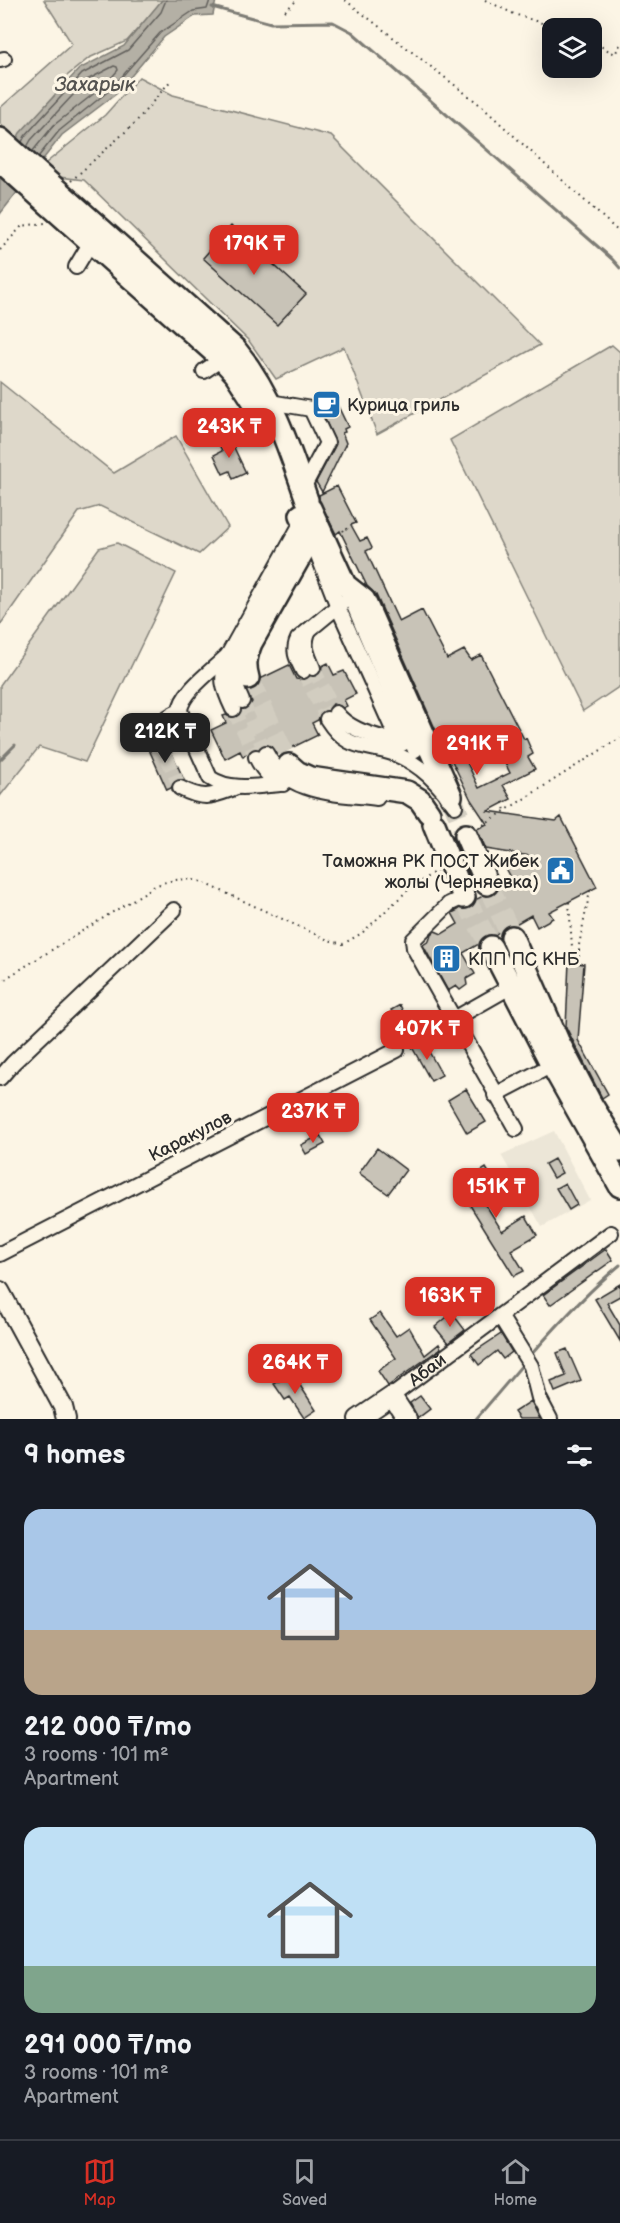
<!DOCTYPE html>
<html lang="en">
<head>
<meta charset="utf-8">
<style>
  :root { --surface:#171b24; --page:#242831; --text:#f1f3f6; --muted:#9ea1a6; --line:#363941; --accent:#d93025 }
  body { margin:0; font-family:"Balsamiq Sans",sans-serif; background:var(--page); color:var(--text); height:100vh; display:flex; flex-direction:column; font-size:22px; white-space:nowrap }
  * { box-sizing:border-box; margin:0 }
  p { font-size:20px; color:var(--muted) }
  .icon { flex:none; width:33px; height:33px; fill:none; stroke:currentColor; stroke-width:2; stroke-linecap:round; stroke-linejoin:round }
  .map { position:relative; height:1419px; overflow:hidden }
  .details { display:flex; flex-direction:column; background:var(--surface); flex:1 }
  .details>* { flex:none }
  .buttons { position:absolute; left:542px; top:18px; display:grid; gap:12px }
  .buttons a { display:grid; place-items:center; width:60px; height:60px; border-radius:12px; background:var(--surface); box-shadow:0 6px 24px #0002; font-size:30px }
  .price { position:absolute; translate:-50% -51px; padding:0 14px; border-radius:12px; background:var(--accent); color:#fff; font-size:20px; line-height:39px; filter:drop-shadow(0 2px 3px #0008) }
  .price::after { content:''; position:absolute; left:50%; top:36px; width:18px; height:14px; margin-left:-9px; background:inherit; clip-path:polygon(0 0,100% 0,50% 100%) }
  .price.selected { background:#222; color:#fff }
  ul { padding:0; list-style:none }
  li { display:grid; align-content:center; gap:12px; height:318px; padding:0 24px }
  li span { display:grid; place-items:center; height:186px; border-radius:18px; color:#555 }
  li>.icon { margin-inline-start:auto }
  span .icon { width:108px; height:108px; fill:#fffc; stroke-width:1 }
  li b { font-size:26px }
  h2 { display:flex; justify-content:space-between; align-items:center; height:72px; padding:0 24px; font-size:26px }
  .tabs { display:flex; justify-content:space-around; align-items:center; height:84px; border-top:2px solid var(--line); background:var(--surface); font-size:16px; color:var(--muted) }
  .tabs a { display:grid; justify-items:center; gap:3px }
  .tabs .selected { color:var(--accent) }
  .map>svg:first-child { display:block }
  .built { fill:#ece6d7 }
  .green { fill:#ded8ca; stroke:#84827a; stroke-width:1.5 }
  .water { fill:#b4b0a5; stroke:#7d7b74; stroke-width:1.5 }
  .lines { fill:none; stroke-linecap:round; stroke-linejoin:round }
  .shore { stroke:#62605c; stroke-width:1.5 }
  .stream { stroke:#7d7b74; stroke-width:3 }
  .building { fill:#c8c3b7; stroke:#2b2b2b; stroke-width:1.5; fill-rule:evenodd }
  .minor-tunnel { stroke:#d2cdc0; stroke-width:14; stroke-dasharray:14 7; stroke-linecap:butt }
  .highway-tunnel { stroke:#d2cdc0; stroke-width:21; stroke-dasharray:21 10; stroke-linecap:butt }
  .minor-casing { stroke:#2b2b2b; stroke-width:18 }
  .major-casing { stroke:#2b2b2b; stroke-width:22 }
  .highway-casing { stroke:#2b2b2b; stroke-width:26 }
  .path { stroke:#2b2b2b; stroke-width:2; stroke-dasharray:1.5 4.5; stroke-linecap:butt }
  .minor { stroke:#fcf5e5; stroke-width:14 }
  .major { stroke:#fcf5e5; stroke-width:18 }
  .highway { stroke:#fcf5e5; stroke-width:21 }
  .labels { text-anchor:middle; stroke-width:6; stroke-linejoin:round; paint-order:stroke }
  .poi-label { font-size:18px; fill:#2b2b2b; stroke:#fcf5e5; text-anchor:start }
  .street-label { font-size:18px; fill:#2b2b2b; stroke:#fcf5e5 }
  .water-label { font-size:20px; font-style:italic; fill:#545350; stroke:#fcf5e5 }
</style>
</head>
<body>
<div class="map">
<svg width="620" height="1419" viewBox="0 0 620 1419">
  <rect width="100%" height="100%" fill="#fcf5e5"/>
  <filter id="ink" filterUnits="userSpaceOnUse"><feTurbulence type="fractalNoise" baseFrequency=".0167" numOctaves="2"/><feDisplacementMap in="SourceGraphic" scale="12" xChannelSelector="R" yChannelSelector="G"/><feConvolveMatrix kernelMatrix="1 2 1 2 8 2 1 2 1" color-interpolation-filters="sRGB"/></filter>
  <g filter="url(#ink)">
    <path class="built" d="M554,1131l36,69 -48,27 -41,-72z"/>
    <path class="green" d="M44,0h119l-36,41 -38,17 -27,22 -3,10 -45,53 -14,-20v-15l72,-64z
      M139,77l34,18 158,41 209,209 -163,89 -33,-87 -68,32 -27,-38 -165,-161 -34,-4 -9,-9 64,-52z
      M612,345l8,7v334l-37,25 -133,-271z
      M0,382l114,91 62,-37 52,91 -29,27 -99,-48 -21,6 -79,113z
      M117,543l59,30 -91,189 -46,-15 -39,49v-111l99,-137z"/>
    <path class="water" d="M162,0h54l-3,15 -18,1 -31,21 -48,57 -54,41 -62,79v-44l20,-37 59,-64 45,-23z"/>
    <g class="lines">
      <path class="shore" d="M22,142l3,-6 57,-62 46,-24 33,-38 5,-12
        M27,147l4,-7 56,-60 27,-14 3,1 1,3 -12,14 -52,41 -22,27
        M38,157l21,-26 52,-42 49,-56 33,-22 14,-2 3,-9"/>
      <path class="stream" d="M212,7l59,16 62,-1 19,10 260,227 8,9
        M0,760l15,-15
        M530,1356c28,-32 57,-64 90,-91
        M476,1419l47,-55"/>
    </g>
    <path class="building" d="M231,226l75,68 -29,31 -74,-67z
      M328,397l3,7 5,-2 12,25 -4,2 1,3 -3,1 4,10 -24,49 -6,-10 20,-38 -19,-42z
      M229,437l17,36 -13,6 -3,-8 -7,3 -9,-19 8,-4 -4,-9z
      M337,486l19,37 -5,2 9,16 7,-3 5,10 -6,3 33,71 23,-12 25,49 17,-9 7,10 10,-5 43,84 2,-1 7,16 -5,3 7,12 -32,16 8,14 -23,12 68,10 5,-4 36,70 -48,25 4,6 -16,9 -6,-12 -17,10 -8,1 -11,9 -10,1 -6,8 -16,9 12,21 -9,5 1,6 -7,5 -4,-4 -8,5 -25,-46 6,-4 2,-6 4,-4 7,3 16,-10 -6,-11 8,-4h9l8,-10 6,-3 10,-1 6,-9 12,-7 -5,-9 24,-14 -44,-7 -9,-20 10,-5 -16,-24 -20,-41 -2,1 -73,-165 -9,-9 -27,-55 -4,3 -17,-34v-5zM489,742l5,9 4,-2 12,24 -31,15 -15,-32 9,-8z
      M328,663l6,12 10,-4 12,23 -12,6 3,6 -4,2 -10,-4 -5,6 -7,2 -3,8 -6,3 6,12 -37,18 -6,-12 -13,4 -4,4h-6l-9,8 -3,-6 -15,8 -14,-29 15,-7 -3,-7 3,-1 6,3 4,-1 6,-7 7,-3 3,-5 -5,-12 9,-2 4,-9 29,-14 7,14 7,1 14,-4 4,-3 1,-7z
      M166,740l18,40h-9l-4,8 -4,2 -20,-45 5,-2 9,1z
      M569,962l15,2 -6,76 30,54 -6,4 -36,-71z
      M400,1005l6,13 -8,4 -7,-12z
      M423,1041l19,34 -11,6 -19,-34z
      M466,1089l20,33 -19,11 -19,-33z
      M320,1135l5,9 -19,10 -5,-9z
      M377,1148l29,22 -18,24 -29,-21z
      M554,1159l8,14 -9,5 -8,-14z
      M486,1168l14,23 -16,11 18,29 24,-15 11,19 -26,15 13,21 -10,5 -56,-90z
      M565,1183l12,22 -8,5 -13,-22z
      M606,1249l7,11 -63,45 -7,-10z
      M620,1284v12l-13,7 13,22v16l-25,-42z
      M380,1313l16,23 13,-9 16,28 14,-11 2,4 -53,38 -10,-15 18,-13 -26,-38z
      M452,1313l13,17 -17,13 -13,-16z
      M501,1334l11,18 -9,7 -6,-8 -18,14 -8,-11z
      M567,1349l14,32 -26,11 -4,-10 15,-6 -9,-23z
      M292,1373l24,37 -12,8 -14,-21 -5,3 -11,-16z
      M420,1396l10,13 -12,9 -8,-15z
      M531,1401l9,18h-21l-5,-7z"/>
    <g class="lines">
      <path class="minor-tunnel" d="M313,668l23,45
        M303,671l24,48
        M242,701l24,52
        M233,709l23,48
        M158,736l22,52"/>
      <path class="highway-tunnel" d="M248,678l41,87
        M451,796l15,39
        M487,884l25,53
        M464,897l27,50"/>
      <defs>
        <g id="minor">
          <path d="M0,60l4,-1"/>
          <path d="M76,267l15,-25"/>
          <path d="M204,371l18,-12"/>
          <path d="M270,402l41,7 16,34 -24,45"/>
          <path d="M311,537l27,70 61,136"/>
          <path d="M347,589l68,161"/>
          <path d="M309,630c-7,15 -2,24 4,38"/>
          <path d="M239,652c-9,18 -5,32 3,49"/>
          <path d="M228,655c-14,14 -47,37 -48,56l30,67c21,14 47,8 70,6"/>
          <path d="M303,671c-6,-12 -11,-20 -5,-32l45,-37"/>
          <path d="M233,709c-11,-23 -13,-30 -5,-54l75,-135"/>
          <path d="M336,713c15,20 44,23 66,31"/>
          <path d="M327,719c21,33 37,24 68,35 27,11 44,30 60,52"/>
          <path d="M158,736c0,-14 10,-20 22,-25"/>
          <path d="M266,753c21,42 70,40 111,45"/>
          <path d="M256,757c6,12 14,23 27,27"/>
          <path d="M180,788c25,13 32,8 57,-1"/>
          <path d="M464,897l-15,7 -36,36 1,8 40,71 58,-33"/>
          <path d="M454,1019l62,110"/>
          <path d="M0,1078l13,-15 161,-153"/>
          <path d="M495,1095l57,-30"/>
          <path d="M0,1254l397,-204"/>
          <path d="M500,1316l31,50 8,32 11,21"/>
          <path id="s1" d="M392,1396l219,-163"/>
        </g>
        <path id="major" d="M0,1291l63,116 3,12
          M358,1419l34,-23 15,23"/>
        <path id="highway" d="M0,139l235,210c36,44 54,98 72,151
          M0,161l222,198 13,14 19,29
          M310,508l35,77 19,15 87,196
          M248,678c-4,-14 -2,-22 3,-35l60,-106 -10,-22
          M289,765l8,7 13,6 97,14 13,8 9,13
          M434,824l30,73
          M466,835l21,49
          M512,937l46,104 33,63 29,47
          M491,947l61,118 68,121"/>
      </defs>
      <use href="#minor" class="minor-casing"/>
      <use href="#major" class="major-casing"/>
      <use href="#highway" class="highway-casing"/>
      <path class="path" d="M345,0l134,104 141,129
        M485,0l29,14 43,14
        M285,11l12,-11
        M591,41l24,13 5,-9
        M71,181l64,-58 37,-44
        M0,250l22,-24 23,-3
        M347,528l1,3
        M343,530l2,3
        M503,802l2,9
        M478,828l142,-90
        M569,902l4,60
        M579,963v-18l11,-54
        M0,982l155,-96c16,-7 28,-8 45,-5l128,59 15,4 19,-11 45,-42 30,-21"/>
      <use href="#minor" class="minor"/>
      <use href="#major" class="major"/>
      <use href="#highway" class="highway"/>
    </g>
  </g>
  <defs>
    <symbol id="cafe-square" viewBox="-11 -11 22 22"><rect x="-9" y="-9" width="18" height="18" rx="4" fill="#1f6fb2" stroke="#fcf5e5"/><path d="M-5.5-4.5H6V0H3Q3 3.5 0 3.5H-2.5Q-5.5 3.5-5.5 0ZM3-3.2v2h1.7v-2ZM-6 4.5H4V6H-6Z" fill="#fff"/></symbol>
    <symbol id="civic-square" viewBox="-11 -11 22 22"><rect x="-9" y="-9" width="18" height="18" rx="4" fill="#1f6fb2" stroke="#fcf5e5"/><path d="M-.6-6.5H3V-4.5H.6V-3L4-1V1h2V6H-6V1h2V-1L-.6-3ZM-1.2 2.5V6h2.4V2.5Z" fill="#fff"/></symbol>
    <symbol id="building-square" viewBox="-11 -11 22 22"><rect x="-9" y="-9" width="18" height="18" rx="4" fill="#1f6fb2" stroke="#fcf5e5"/><path d="M-4-6H4V6H1V3H-1V6H-4ZM-2.5-4.3h1.7v1.8h-1.7ZM.8-4.3h1.7v1.8H.8ZM-2.5-1h1.7V.8h-1.7ZM.8-1h1.7V.8H.8Z" fill="#fff"/></symbol>
  </defs>
  <g fill-rule="evenodd">
    <use href="#cafe-square" x="310" y="388" width="33" height="33"/>
    <use href="#civic-square" x="544" y="854" width="33" height="33"/>
    <use href="#building-square" x="430" y="942" width="33" height="33"/>
  </g>
  <g class="labels">
    <g class="poi-label">
      <text x="347" y="411">Курица гриль</text>
      <text x="539" y="867" text-anchor="end">Таможня РК ПОСТ Жибек<tspan x="539" dy="21">жолы (Черняевка)</tspan></text>
      <text x="468" y="965">КПП ПС КНБ</text>
    </g>
    <g class="street-label">
      <text transform="translate(190 1136) rotate(-27)" y="6">Каракулов</text>
      <text dy="6" stroke="none"><textPath href="#s1" startOffset="44">Абай</textPath></text>
    </g>
    <g class="water-label">
      <text x="95" y="91">Захарык</text>
    </g>
  </g>
</svg>
<div class="buttons">
<a><svg class="icon" aria-label="layers" viewBox="0 0 24 24"><path d="M12 4l9 5-9 5-9-5zM3 14l9 5 9-5"/></svg></a>
</div>
<b class="price" style="left:254px;top:276px">179K ₸</b>
<b class="price" style="left:229px;top:459px">243K ₸</b>
<b class="price selected" style="left:165px;top:764px">212K ₸</b>
<b class="price" style="left:477px;top:776px">291K ₸</b>
<b class="price" style="left:427px;top:1061px">407K ₸</b>
<b class="price" style="left:313px;top:1144px">237K ₸</b>
<b class="price" style="left:496px;top:1219px">151K ₸</b>
<b class="price" style="left:450px;top:1328px">163K ₸</b>
<b class="price" style="left:295px;top:1395px">264K ₸</b>
</div>
<section class="details">
<h2>9 homes<svg class="icon" aria-label="filters" viewBox="0 0 24 24"><path d="M4 7h16M4 17h16"/><circle cx="9" cy="7" r="2"/><circle cx="15" cy="17" r="2"/></svg></h2>
<ul>
<li><span style="background:linear-gradient(#a9c7e8 65%,#b9a48a 0)"><svg class="icon" aria-label="home" viewBox="0 0 24 24"><path d="M3 11l9-7 9 7M6 9v11h12V9"/></svg></span><div><b>212 000 ₸/mo</b><p>3 rooms · 101 m²</p><p>Apartment</p></div></li>
<li><span style="background:linear-gradient(#bfe0f5 75%,#7fa58c 0)"><svg class="icon" aria-label="home" viewBox="0 0 24 24"><path d="M3 11l9-7 9 7M6 9v11h12V9"/></svg></span><div><b>291 000 ₸/mo</b><p>3 rooms · 101 m²</p><p>Apartment</p></div></li>
</ul>
</section>
<nav class="tabs">
<a class="selected"><svg class="icon" aria-label="map" viewBox="0 0 24 24"><path d="M3 6l6-2 6 2 6-2v14l-6 2-6-2-6 2zM9 4v14M15 6v14"/></svg>Map</a>
<a><svg class="icon" aria-label="saved" viewBox="0 0 24 24"><path d="M7 4h10v16l-5-4-5 4z"/></svg>Saved</a>
<a><svg class="icon" aria-label="home" viewBox="0 0 24 24"><path d="M3 11l9-7 9 7M6 9v11h12V9"/></svg>Home</a>
</nav>
</body>
</html>
